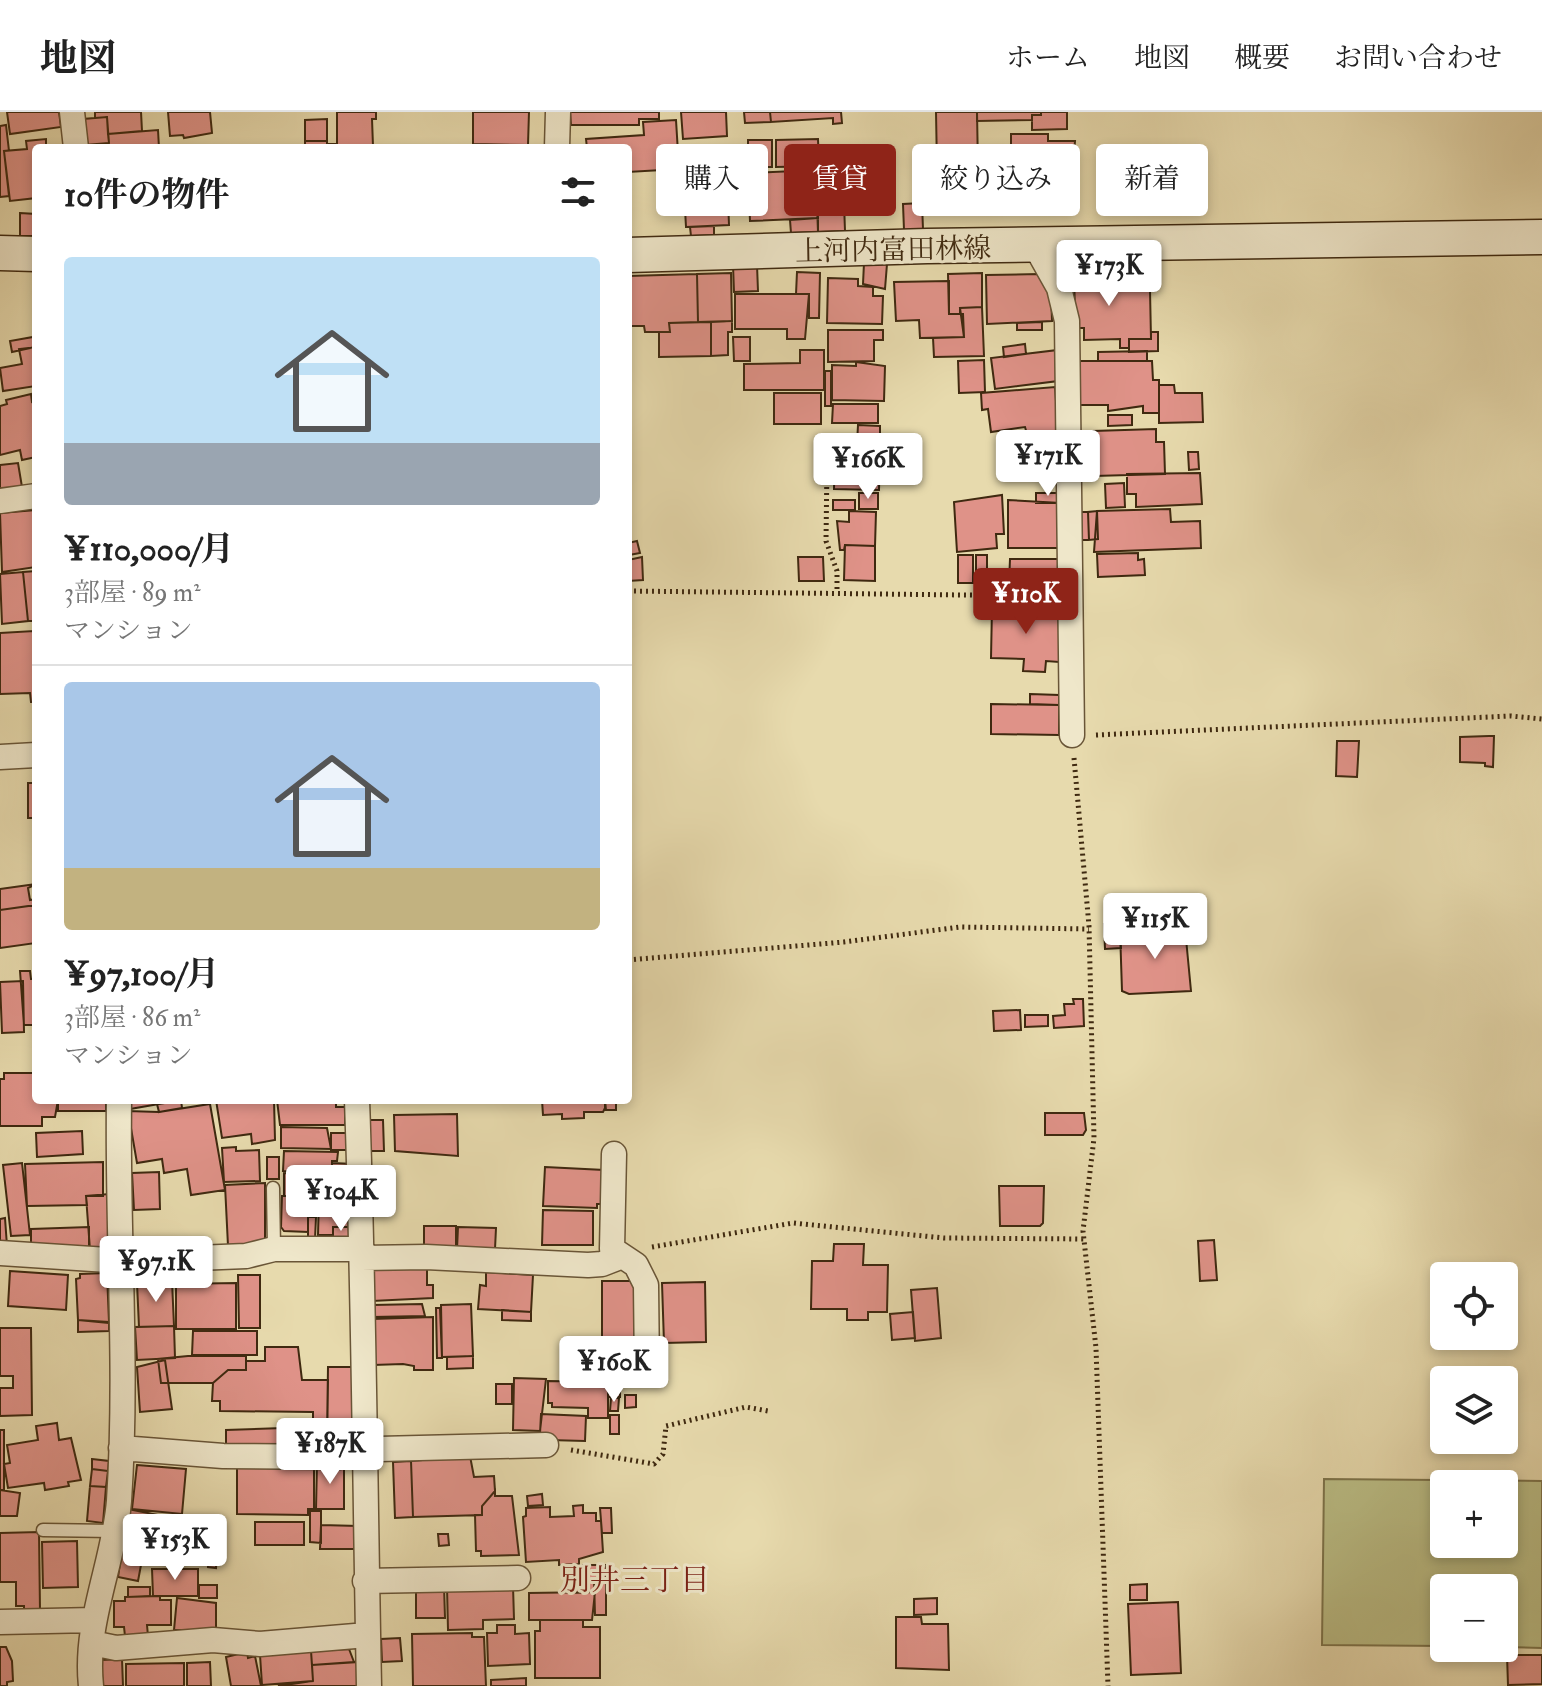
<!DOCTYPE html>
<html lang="ja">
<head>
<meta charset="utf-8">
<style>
  :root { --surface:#fff; --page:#f2f2f2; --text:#222; --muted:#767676; --line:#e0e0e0; --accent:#8f2418 }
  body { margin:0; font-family:"IM FELL Double Pica","Noto Serif JP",serif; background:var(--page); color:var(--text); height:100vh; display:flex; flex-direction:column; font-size:30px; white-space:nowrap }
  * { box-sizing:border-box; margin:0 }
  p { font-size:26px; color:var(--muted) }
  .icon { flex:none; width:44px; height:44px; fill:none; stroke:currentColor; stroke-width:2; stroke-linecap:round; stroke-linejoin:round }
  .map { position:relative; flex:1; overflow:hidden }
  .details { position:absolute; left:32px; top:32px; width:600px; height:960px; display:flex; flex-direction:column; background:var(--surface); border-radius:8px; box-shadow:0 4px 12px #0003 }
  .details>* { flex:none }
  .banner { position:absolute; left:656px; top:32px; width:760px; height:72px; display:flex; gap:16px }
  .tools { position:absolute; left:1430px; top:1150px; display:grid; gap:16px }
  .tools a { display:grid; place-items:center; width:88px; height:88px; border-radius:8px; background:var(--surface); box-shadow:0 4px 12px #0003; font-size:40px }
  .price { position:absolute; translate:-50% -68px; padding:0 18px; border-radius:8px; background:#fff; color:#222; font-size:26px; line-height:52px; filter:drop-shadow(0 2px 4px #0008) }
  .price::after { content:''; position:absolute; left:50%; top:48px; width:24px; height:18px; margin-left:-12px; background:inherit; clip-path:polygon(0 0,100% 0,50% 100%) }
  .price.selected { background:var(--accent); color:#fff }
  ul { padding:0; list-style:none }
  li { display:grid; align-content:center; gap:16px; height:424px; padding:0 32px }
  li+li { border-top:2px solid var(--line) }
  li span { display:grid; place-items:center; height:248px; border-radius:8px; color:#555 }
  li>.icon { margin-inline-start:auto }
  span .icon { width:144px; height:144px; fill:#fffc; stroke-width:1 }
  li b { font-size:34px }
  h2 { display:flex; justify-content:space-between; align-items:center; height:96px; padding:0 32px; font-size:34px }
  .chip { padding:0 28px; border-radius:8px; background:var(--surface); box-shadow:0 4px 12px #0003; font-size:28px; line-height:72px }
  .chip.selected { background:var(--accent); color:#fff }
  header { display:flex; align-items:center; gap:48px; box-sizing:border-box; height:112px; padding:0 40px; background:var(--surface); border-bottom:2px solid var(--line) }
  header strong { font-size:38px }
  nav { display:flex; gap:44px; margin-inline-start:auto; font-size:28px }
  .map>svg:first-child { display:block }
  .green { fill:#bbbe86; stroke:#7d744b; stroke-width:2; fill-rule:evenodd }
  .building { fill:#df9288; stroke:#3f2910; stroke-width:2 }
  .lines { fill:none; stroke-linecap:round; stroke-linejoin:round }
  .lane-casing { stroke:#695537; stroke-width:15 }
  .street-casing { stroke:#695537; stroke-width:27 }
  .secondary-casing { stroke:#3f2910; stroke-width:37 }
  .path { stroke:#3f2910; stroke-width:5; stroke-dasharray:2 4; stroke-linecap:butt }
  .lane { stroke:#efe7ca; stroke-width:12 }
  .street { stroke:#efe7ca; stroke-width:24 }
  .secondary { stroke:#efe7ca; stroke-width:34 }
  .labels { text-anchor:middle; stroke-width:6; stroke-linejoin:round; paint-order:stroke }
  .street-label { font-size:28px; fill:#3f2910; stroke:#efe7ca }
  .neighbourhood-label { font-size:30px; fill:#7a1f14; stroke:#efe7ca }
</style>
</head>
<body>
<header>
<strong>地図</strong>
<nav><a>ホーム</a><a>地図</a><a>概要</a><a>お問い合わせ</a></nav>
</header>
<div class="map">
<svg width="1542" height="1574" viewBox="0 0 1542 1574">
  <rect width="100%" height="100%" fill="#e7daad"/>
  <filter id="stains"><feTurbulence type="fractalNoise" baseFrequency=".0025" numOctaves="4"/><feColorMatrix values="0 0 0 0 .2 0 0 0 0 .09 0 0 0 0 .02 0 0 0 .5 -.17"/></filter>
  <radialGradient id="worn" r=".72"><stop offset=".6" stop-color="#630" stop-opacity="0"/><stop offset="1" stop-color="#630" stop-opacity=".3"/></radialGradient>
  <path class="green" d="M1324,1367l218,2v167l-38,-1v-59h-60v58l-122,-1zM1444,1372h60v60h-60z"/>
  <path class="building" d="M7,0h52l2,15 -51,7z
    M95,0h46l1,19 -34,3 -1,-17 -12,1z
    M168,0h42l2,21 -28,5 -1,-3 -13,1z
    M337,0h39v7h-4l1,27 7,2h-43z
    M473,0h56l-1,33 -55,-1z
    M570,0h89v7h-20v6h-68z
    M681,0h45l1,24 -44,3z
    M744,0h26l1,10 -26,1z
    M770,0h71l1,11 -9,1v-6l-62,4z
    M936,0h41l1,56h-41z
    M977,0h64v3h-9v5l-55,1z
    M1041,0h26v17l-35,1v-15h9z
    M107,5l2,26 -24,2 -2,-26z
    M327,7v22h-22v-21z
    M676,8l3,49 -51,3v-24h-41l-1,-9 58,-4 -1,-13z
    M6,13l3,26h-5l5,45 -9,1v-71z
    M158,18l1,18h-73l23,-5 -1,-9z
    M1011,22h37v7h27l-2,26 -95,1 -1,-9h34z
    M46,27v8l17,-2 1,3h-28v50l-26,3 -6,-50 23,-2 -1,-8z
    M818,27l1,27 -43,1v-27z
    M748,28h24v27h-24z
    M305,29h22v3h10v4h-32z
    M727,34l1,21 -42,1 -1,-21z
    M816,58l2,48 -68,3 -2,-48z
    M727,59l2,54 -43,2 -3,-54z
    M843,62l2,57 -27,1 -2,-57z
    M922,91l1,26 -19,1 -1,-26z
    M20,101l16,1v22h-16z
    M818,106v14l-27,1 -1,-13z
    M714,114v9l-23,1 -1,-9z
    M1096,145v34l54,-1 1,49h-22v9h-9v-9l-36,1v-12h-9l-1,-70z
    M864,151l23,1 -2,25 -22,-5z
    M733,153h24l1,26 -24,1z
    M797,160l23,1 -1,45h-10v-24h-13z
    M731,161l1,48 -34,1 -1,-48z
    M982,161v34l-22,1v6h-11l-1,-40z
    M697,162l1,48 -29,1 1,9h-25l-1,-6h-16v-50z
    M1039,162l12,15 1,32 -65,3 -1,-49z
    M828,166l30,1v7l15,1v9h10l-1,28 -55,-1z
    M949,169v33h14l1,23 -44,1 -1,-18 -23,1 -2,-39z
    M735,182h74l-4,45h-18v-10h-52z
    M982,195l2,49 -50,1 -1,-19 31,-1 -4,-29z
    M732,209v11h-4v23l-17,1v-34z
    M711,210v34l-52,1v-25h11l-1,-9z
    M1042,210v8h-25v-7z
    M828,218h55v10h-9v21l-46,1z
    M1151,220h7v19l-29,1v-13h22z
    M33,225l2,10 -23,5 -2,-11z
    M733,225h17v24h-16z
    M1025,232l1,10 -22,3 -1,-10z
    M36,235v39l-33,5 -3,-23 22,-4 -3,-15z
    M800,238h24v40h-80v-26l56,-1z
    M1058,238v31l-63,8 -4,-31z
    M1147,239v10h-49v-9z
    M984,248l1,32 -26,1 -1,-32z
    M1079,249h73l1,19h6v33h-16v-7l-35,5v-6h-28z
    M856,250l29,4 -1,35 -52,-1v-35l24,1z
    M825,259h6v35h-6z
    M1159,273h15l1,8h27l1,29 -44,1z
    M1055,275l1,14h3v36l-15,1 -1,-6 -16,2 -2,-7 -34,5 -3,-23 -6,1 -1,-17z
    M774,281h47v31h-47z
    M31,282l1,8 4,-1v56l-14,3 -2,-10 -20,5v-49l7,-2 -1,-4z
    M833,292h45v19h-46z
    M1108,303h24v10l-24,1z
    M858,313l22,1v19l-23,-1z
    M1156,317v13h8l1,32 -71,2 -1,-45z
    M835,334l45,1 -1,43 -45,-1z
    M1036,340h20v21h-20z
    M1188,340h10l1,17 -10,1z
    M18,351l4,24 -22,3v-25z
    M1200,361l2,31 -66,3v-13h-9v-20z
    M1124,371l1,24 -19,1 -1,-24z
    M859,381h19v16h-19z
    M1036,381h24v10h-24z
    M1002,383l2,39h-8l1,14 -40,4 -3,-50z
    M833,388h22v10h-22z
    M1008,388l52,3v45h-52z
    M1170,397l1,13 29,-1 1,27 -107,4 3,-41z
    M36,398v57l-34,5 -2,-59z
    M849,399l27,1 -1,34 -30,-1 -1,5h-4l-3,-29 12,1z
    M1097,399l1,28 -9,1 -1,-28z
    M1078,400h10l1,28h-10z
    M637,429l3,12 -11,2 -1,-12z
    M845,433l30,1v35l-31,-1z
    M1138,441v7l6,-1 1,16 -47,2 -1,-23z
    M958,443h15v28h-15z
    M976,443h11v27h-11z
    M642,445l1,23 -15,1v-21z
    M798,445h25l1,24h-25z
    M1010,447h51l-1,26 -51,-1z
    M36,459v50h-8l-5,-49z
    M23,460l5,49 -26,3 -2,-50z
    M992,495l69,3 -2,52 -13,-1 -1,11 -22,-1 1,-12 -33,-1z
    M34,519l2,71h-5l-1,-9 -30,1v-61z
    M1030,582l29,1v10l-29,-1z
    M991,592l68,1v30l-68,-1z
    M1489,624h5l-1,31 -8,-1v-3l-25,-1v-25z
    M1337,629h22l-2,36 -21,-1z
    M28,671h8v35h-8z
    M36,772l-8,4 2,12 6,-1v6l-36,5v-21z
    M36,793v38l-36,5v-38z
    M1184,809l1,7 -65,2 1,18 -16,1 -1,-25z
    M1185,816l6,63 -62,3 -7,-3 -2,-61z
    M20,859h10l1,8h5v46h-12z
    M23,869l1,51 -22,1 -2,-51z
    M1073,887h10l1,27 -30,2 -1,-12 12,-1 -1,-11h10z
    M1020,898l1,20 -27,1 -1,-20z
    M1025,903h23v11l-23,1z
    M4,961h32v27h22l-3,17h-13v9h-42v-47h4z
    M58,988h48v11h-48z
    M131,988h51l-52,9z
    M181,988l1,8 -23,4 -2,-8z
    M216,988h58l1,40 -23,4 -1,-10 -29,4z
    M277,988h59v7h9v18h-65z
    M542,988h63v8l-2,4h-19v6l-22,1v-5l-19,1z
    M605,988h11v10h-10z
    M210,992l15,86 -34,5 -4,-26 -23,4 -2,-14 -25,4 -9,-52 31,1z
    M1045,1001h39l2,17 -3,5h-38z
    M457,1002l1,42 -63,-5 -1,-36z
    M369,1008h14l1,31h-15z
    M281,1015l46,1 4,21 -50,-1z
    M82,1019l1,23 -46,3 -1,-24z
    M331,1021h21v17h-21z
    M236,1035v4l23,-1 1,31 -36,1 -2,-34z
    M284,1039l54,1 -1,9h-5v11l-49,-1z
    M267,1045h12v22h-12z
    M103,1050v34h-17l1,9 -60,1 -2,-42z
    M22,1051l8,72 -19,1 -8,-71z
    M332,1051l21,1v11l-21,-1z
    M545,1055l59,3 -2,34h-5v4l-54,-2z
    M159,1060l1,37 -26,1 -2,-37z
    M284,1061l46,1 3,22h-49z
    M334,1067h17v17h-18z
    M265,1071v61l-37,2 -3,-61z
    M999,1074h45l-1,37 -3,3h-40z
    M109,1082l2,55 -21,1 -4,-54z
    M282,1084h34v21h-8v15l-24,-1 -3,-4z
    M319,1086h35l-1,29h-20v8h-15z
    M543,1098l50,1v34h-51z
    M308,1105h8l-1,22h-7z
    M5,1106l2,28h-7v-27z
    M424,1114h32v21h-32z
    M89,1115v20h-58v-18z
    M333,1115h16v12l-16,1z
    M458,1115l38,1 -1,21h-38z
    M1214,1128l3,40 -17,1 -2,-40z
    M834,1132h30l-1,21h25l-1,47h-19v8h-21v-11h-36l1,-48h21z
    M427,1153v20h6v13l-61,3v-35z
    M10,1159l58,4 -2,35 -58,-4z
    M486,1160l47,3 -2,37 -53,-3 2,-24 6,1z
    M107,1161l2,49 -31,-2 -2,-41 4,-1v-4z
    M238,1163h22v53h-21z
    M172,1169l2,45 -35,1 -2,-44z
    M602,1169h38l5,70h-43z
    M705,1170l1,60 -42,1 -2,-60z
    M236,1171v46h-60v-45z
    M937,1176l4,50 -26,3 -4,-51z
    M422,1192l3,12 -53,1v-12z
    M471,1192l2,52 -31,1 -1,-52z
    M436,1196h4l2,50h-5z
    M502,1198l29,2v9l-29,-1z
    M913,1200l2,26 -23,2 -2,-26z
    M433,1205v53h-19v-4l-11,-2 -30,1 -1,-46z
    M78,1208l31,3v8l-31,1z
    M174,1214l1,32 -38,2 -2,-33z
    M0,1216h31l1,87 -32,1v-28h13v-12h-13z
    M193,1219h64v24h-65z
    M265,1235h33l4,33h26l-1,69 -101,-1v-18l87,-3v-15l-93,-1v-10h-8l1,-18 15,-13h18v-9h19z
    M644,1243v25h-42v-24z
    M188,1244h58v14h-18l-15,13h-52l-3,-24z
    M473,1244v12l-26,1v-12z
    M165,1248l7,49 -32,3 -3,-45z
    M328,1255h29v59h-5v11l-25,-1z
    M514,1266l32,1 -6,52 -27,-1z
    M548,1269l60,1v36h-20v-10l-36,-1v-4h-4z
    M608,1270l12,1v14h-12z
    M496,1272h16v20h-16z
    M625,1283h11v12l-11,1z
    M611,1286h8l-1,13h-8z
    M541,1302l45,2 -1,25 -36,-1 -9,-6z
    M610,1303h9v19h-9z
    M57,1311l2,17 12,-2 10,42 -13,2 1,4 -24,4 -1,-7 -36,5 -4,-24 6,-1 -3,-18 31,-5 -2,-14z
    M0,1318h4v60h-4z
    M327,1324l23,1v12h-23z
    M470,1344l4,21 20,-1 1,15 -13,15v9l-69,2 -2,-56z
    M92,1347l17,2 -1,10 -16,-2z
    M411,1349l2,56 -18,1 -2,-56z
    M237,1351l77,3v43h-6v6l-71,-1z
    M317,1351h27v46h-28z
    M137,1353l49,4 -4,45 -50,-5z
    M92,1357l16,2 -2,16 -16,-1z
    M90,1374l16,1 -3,36 -16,-2z
    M0,1378l20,3 -3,23h-17z
    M495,1379v5h17l7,59 -38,1v-5h-5l-1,-36h7v-9z
    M542,1382l1,11 -15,1 -1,-10z
    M583,1393v8h13v8h5l2,31 -24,7v5l-20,1v-5l-33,2 -3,-45 3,-1v-8l24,-1v10l24,-1 -1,-10z
    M600,1396h11l1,25h-10z
    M128,1397l30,6 -7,36 -7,-2 -6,32 -20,-4z
    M310,1399h11v32l-11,-1z
    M255,1410h49v23h-49z
    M168,1411h48v24h-10l-1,8 -12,4v5h-36v-38h11z
    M321,1413l37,1v23h-38z
    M39,1420l1,79h-16v-5h-8v-24h-16v-49z
    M438,1422h10l1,11 -10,1z
    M77,1429l1,46 -35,1 -1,-46z
    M209,1437h8l-1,19 -8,-1z
    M583,1453h23v15l-23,-1z
    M152,1457h46v27h-45z
    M572,1467h22l1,13 -23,1z
    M594,1467l12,1v35h-11z
    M1147,1472v16h-17v-15z
    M199,1473h18v13h-18z
    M444,1474l1,32h-29v-31z
    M513,1474l1,33 -31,1v9l-35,1 -1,-43z
    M128,1475h22v9l-22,1z
    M595,1480l-3,28h-63v-27z
    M160,1484v4h11v25h-24l1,11h-23l-1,-9h-10v-26h11v-4z
    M177,1486l39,5v27h-42z
    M937,1486v16l-23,1v-16z
    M1178,1490l3,71 -50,2 -3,-71z
    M896,1505h25l1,7h26l1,46 -53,-2z
    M540,1508h43v7h17v51h-65v-47h5z
    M497,1513h18v9l14,-1 1,31 -42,2 -1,-33h10z
    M472,1521v4h12l2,49h-73l-1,-52z
    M400,1526l2,23 -20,1 -1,-23z
    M0,1535h6l6,14 1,20 -6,1v4h-7z
    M349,1537l5,13 -42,3 -1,-14z
    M311,1539l2,30 -51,4 -2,-30z
    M247,1540l1,6 7,-2 6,30h-30l-5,-29z
    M1507,1543h35v29l-34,1z
    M122,1547l1,27h-20l-2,-26z
    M210,1550l1,24h-24v-23z
    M359,1550l1,24h-82l35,-5 -1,-16z
    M184,1551v23h-58v-22z
    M526,1566v8h-35v-6z"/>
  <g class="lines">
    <defs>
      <path id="lane" d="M273,1076l1,61
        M43,1418l71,1"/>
      <path id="street" d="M72,0l4,36
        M557,36l1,-36
        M1036,135l23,41 8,33 5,414
        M0,389l36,-5
        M0,645l36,-2
        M357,988c7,195 8,391 12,586
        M614,1042l-2,95 24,16 10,20 1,87
        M0,1141l123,8 123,-5 28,-7h88
        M362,1146l64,-1 162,8 14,-1 18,-7
        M121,1336l102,8 116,1 40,-8 167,-4
        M365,1469l153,-3
        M0,1510l94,-2
        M92,1531l24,5 97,-8 47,4 107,-9
        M91,1574c-7,-64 23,-123 28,-185 9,-134 -2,-267 0,-401"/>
      <path id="secondary" d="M0,141l36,1
        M628,143l299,-9 615,-9"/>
    </defs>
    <use href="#lane" class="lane-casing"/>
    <use href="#street" class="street-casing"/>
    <use href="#secondary" class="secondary-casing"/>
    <path class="path" d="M827,351l-1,78 11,30v20
      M628,479l419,5
      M1096,623l415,-19 31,3
      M1074,646l15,168 5,212 -11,93 13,117 12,338
      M628,848l216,-18 116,-15 129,2
      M652,1135l141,-24 151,15 140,1
      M571,1338l83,14 9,-10 3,-28 80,-19 22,4"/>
    <use href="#lane" class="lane"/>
    <use href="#street" class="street"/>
    <use href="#secondary" class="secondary"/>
  </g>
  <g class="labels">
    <g class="street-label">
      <text transform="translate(893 137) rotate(-1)" y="10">上河内富田林線</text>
    </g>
    <g class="neighbourhood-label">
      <text x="635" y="1478">別井三丁目</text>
    </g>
  </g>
  <rect width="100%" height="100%" filter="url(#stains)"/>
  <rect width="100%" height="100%" fill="url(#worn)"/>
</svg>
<div class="tools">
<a><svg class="icon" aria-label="locate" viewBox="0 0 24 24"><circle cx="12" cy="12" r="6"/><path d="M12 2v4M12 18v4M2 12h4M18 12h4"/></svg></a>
<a><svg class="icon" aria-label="layers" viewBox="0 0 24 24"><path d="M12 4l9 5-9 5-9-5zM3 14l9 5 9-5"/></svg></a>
<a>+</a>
<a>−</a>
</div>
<b class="price" style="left:1109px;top:196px">¥173K</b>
<b class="price" style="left:1048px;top:386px">¥171K</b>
<b class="price" style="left:868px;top:389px">¥166K</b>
<b class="price selected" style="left:1026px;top:524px">¥110K</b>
<b class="price" style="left:1155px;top:849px">¥115K</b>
<b class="price" style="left:341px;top:1121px">¥104K</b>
<b class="price" style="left:156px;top:1192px">¥97.1K</b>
<b class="price" style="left:614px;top:1292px">¥160K</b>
<b class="price" style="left:330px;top:1374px">¥187K</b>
<b class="price" style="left:175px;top:1470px">¥153K</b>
<div class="banner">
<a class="chip">購入</a>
<a class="chip selected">賃貸</a>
<a class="chip">絞り込み</a>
<a class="chip">新着</a>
</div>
<section class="details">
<h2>10件の物件<svg class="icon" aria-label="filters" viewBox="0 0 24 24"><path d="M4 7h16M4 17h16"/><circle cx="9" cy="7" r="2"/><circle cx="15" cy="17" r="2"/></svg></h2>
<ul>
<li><span style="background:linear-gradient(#bfe0f5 75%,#9aa5b1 0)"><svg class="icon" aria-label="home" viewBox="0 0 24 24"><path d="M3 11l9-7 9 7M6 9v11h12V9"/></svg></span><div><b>¥110,000/月</b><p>3部屋 · 89 m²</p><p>マンション</p></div></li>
<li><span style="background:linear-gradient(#a9c7e8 75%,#c2b280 0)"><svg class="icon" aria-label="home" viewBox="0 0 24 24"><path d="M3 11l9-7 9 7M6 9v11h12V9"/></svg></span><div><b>¥97,100/月</b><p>3部屋 · 86 m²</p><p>マンション</p></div></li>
</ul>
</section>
</div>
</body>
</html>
